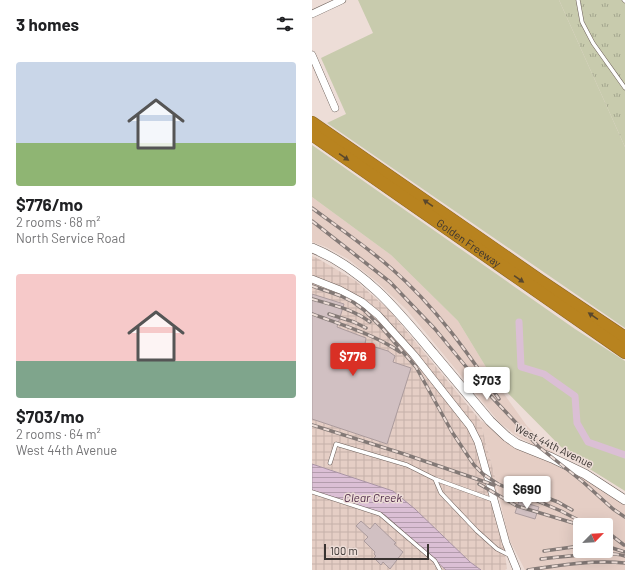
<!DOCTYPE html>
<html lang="en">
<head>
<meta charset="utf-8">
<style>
  :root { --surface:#fff; --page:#f6f6f6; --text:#202124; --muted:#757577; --accent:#d93025 }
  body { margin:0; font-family:Barlow,sans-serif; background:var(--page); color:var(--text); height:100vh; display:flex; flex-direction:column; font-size:15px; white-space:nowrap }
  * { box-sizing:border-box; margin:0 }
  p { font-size:13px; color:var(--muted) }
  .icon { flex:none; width:22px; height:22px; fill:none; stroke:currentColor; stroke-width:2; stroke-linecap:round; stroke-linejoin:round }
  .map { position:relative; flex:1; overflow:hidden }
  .drawer { display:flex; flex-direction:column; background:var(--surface); width:312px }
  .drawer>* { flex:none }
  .needle { width:26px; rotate:66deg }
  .tools { position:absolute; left:261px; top:518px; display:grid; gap:8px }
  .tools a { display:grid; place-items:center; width:40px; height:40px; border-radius:4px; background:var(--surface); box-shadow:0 4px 16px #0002; font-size:20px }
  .scale { position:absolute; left:12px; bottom:10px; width:105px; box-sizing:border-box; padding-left:4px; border:2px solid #393331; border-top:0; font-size:11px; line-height:14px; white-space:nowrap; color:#393331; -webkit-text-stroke:3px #edddd7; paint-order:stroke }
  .price { position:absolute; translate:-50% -34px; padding:0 9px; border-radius:4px; background:#fff; color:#222; font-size:13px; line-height:26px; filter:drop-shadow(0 1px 2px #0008) }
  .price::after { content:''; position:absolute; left:50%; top:24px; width:12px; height:9px; margin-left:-6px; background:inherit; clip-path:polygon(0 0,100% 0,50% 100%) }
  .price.current { background:var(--accent); color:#fff }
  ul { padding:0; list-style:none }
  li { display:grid; align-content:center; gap:8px; height:212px; padding:0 16px }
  li span { display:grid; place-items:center; height:124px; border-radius:4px; color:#555 }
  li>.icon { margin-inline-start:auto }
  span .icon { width:72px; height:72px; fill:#fffc; stroke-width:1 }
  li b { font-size:17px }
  h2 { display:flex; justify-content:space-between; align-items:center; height:48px; padding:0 16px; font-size:17px }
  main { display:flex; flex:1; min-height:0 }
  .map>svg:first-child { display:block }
  .built { fill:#e5cec5; fill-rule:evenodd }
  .industrial { fill:url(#industrial-grid) }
  .grass { fill:#c8cbad }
  .park { fill:url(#park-tufts) }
  .water { fill:url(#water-rules); stroke:#aa95a4 }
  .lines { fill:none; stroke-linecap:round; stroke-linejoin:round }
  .canal { stroke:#dbbfd5; stroke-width:7 }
  .building { fill:#d1c0c2; stroke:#ab9b9d }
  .service-casing { stroke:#6d605a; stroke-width:4.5 }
  .minor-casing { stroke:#6d605a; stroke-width:8 }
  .tertiary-casing { stroke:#6d605a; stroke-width:10 }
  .motorway-casing { stroke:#8c6725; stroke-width:14 }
  .service { stroke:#fff; stroke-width:3.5 }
  .minor { stroke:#fff; stroke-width:7 }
  .tertiary { stroke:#fff; stroke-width:9 }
  .motorway { stroke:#b8831f; stroke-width:13 }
  .rail-casing { stroke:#837976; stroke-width:3.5 }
  .rail { stroke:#edddd7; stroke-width:2; stroke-dasharray:6; stroke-linecap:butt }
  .oneway { fill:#59472c }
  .labels { text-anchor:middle; stroke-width:3; stroke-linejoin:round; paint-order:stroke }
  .street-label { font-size:11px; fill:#393331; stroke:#edddd7 }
  .water-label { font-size:12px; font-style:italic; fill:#502a4a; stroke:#edddd7 }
</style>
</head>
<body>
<main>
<section class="drawer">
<h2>3 homes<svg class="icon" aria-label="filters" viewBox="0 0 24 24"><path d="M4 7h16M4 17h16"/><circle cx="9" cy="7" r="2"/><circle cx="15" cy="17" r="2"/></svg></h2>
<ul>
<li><span style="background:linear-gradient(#c9d6e8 65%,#8fb573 0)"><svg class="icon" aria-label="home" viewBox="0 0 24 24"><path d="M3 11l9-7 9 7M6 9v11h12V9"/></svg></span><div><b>$776/mo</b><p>2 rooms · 68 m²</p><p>North Service Road</p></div></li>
<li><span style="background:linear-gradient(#f6c9c9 70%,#7fa58c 0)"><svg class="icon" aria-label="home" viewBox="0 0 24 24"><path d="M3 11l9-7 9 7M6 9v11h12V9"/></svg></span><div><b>$703/mo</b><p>2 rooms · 64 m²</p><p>West 44th Avenue</p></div></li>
</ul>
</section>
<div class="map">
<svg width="313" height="570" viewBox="0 0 313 570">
  <defs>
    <pattern id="industrial-grid" width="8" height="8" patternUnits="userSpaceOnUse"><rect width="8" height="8" fill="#e5cec5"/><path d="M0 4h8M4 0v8" fill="none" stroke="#c5b1aa"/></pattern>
    <pattern id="park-tufts" width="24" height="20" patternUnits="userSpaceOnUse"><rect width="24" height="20" fill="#c8cbad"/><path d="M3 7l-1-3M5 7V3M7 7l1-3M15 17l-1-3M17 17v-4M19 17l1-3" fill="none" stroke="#a3a58d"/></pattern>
    <pattern id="water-rules" width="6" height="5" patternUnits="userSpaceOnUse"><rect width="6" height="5" fill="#dbbfd5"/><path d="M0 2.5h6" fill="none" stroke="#b39cad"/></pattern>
  </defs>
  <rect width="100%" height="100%" fill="#edddd7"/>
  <path class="built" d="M0,197l79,58 67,66 34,56 35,49 42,42 56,34v68h-100l-17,-33 -13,-60 -15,-57 66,39 -13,-14 -19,-11 -15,-12 -92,-112 -30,-28 -29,-23 -22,-12 -14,-5zM268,525h26v26h-26z"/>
  <path class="industrial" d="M0,256l5,2 39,23 33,29 91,110 15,57 12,92 -2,1h-193z"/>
  <path class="grass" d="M46,0h201l66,147v181l-298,-205 19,-9 -25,-56 52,-25z
    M0,145l263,184 50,32v130l-53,-33 -80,-81 -34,-56 -67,-66 -79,-58z"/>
  <path class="park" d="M247,0h66v147z"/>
  <path class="water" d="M0,464l81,27 22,18 55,53 11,8h-35l-61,-55 -73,-24z"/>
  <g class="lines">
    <path class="canal" d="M207,322l2,45 23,7 31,22 2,27 11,19 37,13"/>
  </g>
  <path class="building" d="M0,294l32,10 -7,23 29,11 -1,6 23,7 7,5 -2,6 18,6 -24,76 -75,-25z
    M207,501l20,6 -4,12 -20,-6z
    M49,521l9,8 5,-6 21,20 -2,1 9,8 -13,17 -7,-7 -2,3 -7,-7 2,-2 -2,-2 1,-2 -11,-11 4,-4 -12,-11z"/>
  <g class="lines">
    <defs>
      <path id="service" d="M266,0l4,22 11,21 32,45
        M312,0l1,1
        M18,463l6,-19 71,21 28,14
        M0,492l68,22 55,47 5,9
        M181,500l-58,-21 6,14 36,38 20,18 14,7"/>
      <path id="minor" d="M0,14l30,-14
        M0,55l23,53
        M0,279l28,11 22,12 16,13 36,40 56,71 8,16 28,101 11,27"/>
      <path id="tertiary" d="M0,248c52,21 86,63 121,105 19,23 38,45 57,68l17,16 10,7 35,14 33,16 40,26"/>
      <g id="motorway">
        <path d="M0,123l228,158 85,57"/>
        <path id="s1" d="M0,134l313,218"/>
      </g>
    </defs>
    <use href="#service" class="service-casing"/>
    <use href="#minor" class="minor-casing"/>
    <use href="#tertiary" class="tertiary-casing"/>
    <use href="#motorway" class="motorway-casing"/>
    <use href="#service" class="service"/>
    <use href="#minor" class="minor"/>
    <use href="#tertiary" class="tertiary"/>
    <use href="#motorway" class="motorway"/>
    <defs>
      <path id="rail" d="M0,208c27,20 55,39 80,61 43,37 76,84 107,130
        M0,221l78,61 45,47 51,62 53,56 44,35 30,27 12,8
        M0,286l29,10 12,6 11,8 19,19 33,38 36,65 22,33 9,9 15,10 63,27 27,14
        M0,299c20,6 41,10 58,23
        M0,314c30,11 61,20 88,38
        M17,314l25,8 12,6
        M0,425l92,29 90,31
        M167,484l38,22 63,19
        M211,489l35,13 14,8
        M294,531l18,14
        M294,546l19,6
        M232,551l36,-5
        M229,559c22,-2 64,-9 84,-3
        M216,570c32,-5 65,-10 97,-7"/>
    </defs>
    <use href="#rail" class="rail-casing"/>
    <use href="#rail" class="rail"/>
  </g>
  <defs><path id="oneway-solid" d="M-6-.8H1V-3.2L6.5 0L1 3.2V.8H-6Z"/></defs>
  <g class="oneway">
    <use href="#oneway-solid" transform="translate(32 157) rotate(35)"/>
    <use href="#oneway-solid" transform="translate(116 203) rotate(-145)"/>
    <use href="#oneway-solid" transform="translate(207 279) rotate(35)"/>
    <use href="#oneway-solid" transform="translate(281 316) rotate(-146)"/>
  </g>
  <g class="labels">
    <g class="street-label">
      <text dy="4" stroke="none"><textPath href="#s1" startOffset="191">Golden Freeway</textPath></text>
      <text transform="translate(242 446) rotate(26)" y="4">West 44th Avenue</text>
    </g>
    <g class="water-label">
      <text x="61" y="502">Clear Creek</text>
    </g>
  </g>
</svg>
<div class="tools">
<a><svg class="needle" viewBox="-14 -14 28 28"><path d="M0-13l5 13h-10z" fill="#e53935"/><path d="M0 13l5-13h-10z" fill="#757577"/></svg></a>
</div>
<div class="scale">100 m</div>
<b class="price current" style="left:41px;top:377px">$776</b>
<b class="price" style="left:175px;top:401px">$703</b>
<b class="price" style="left:215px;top:510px">$690</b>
</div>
</main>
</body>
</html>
